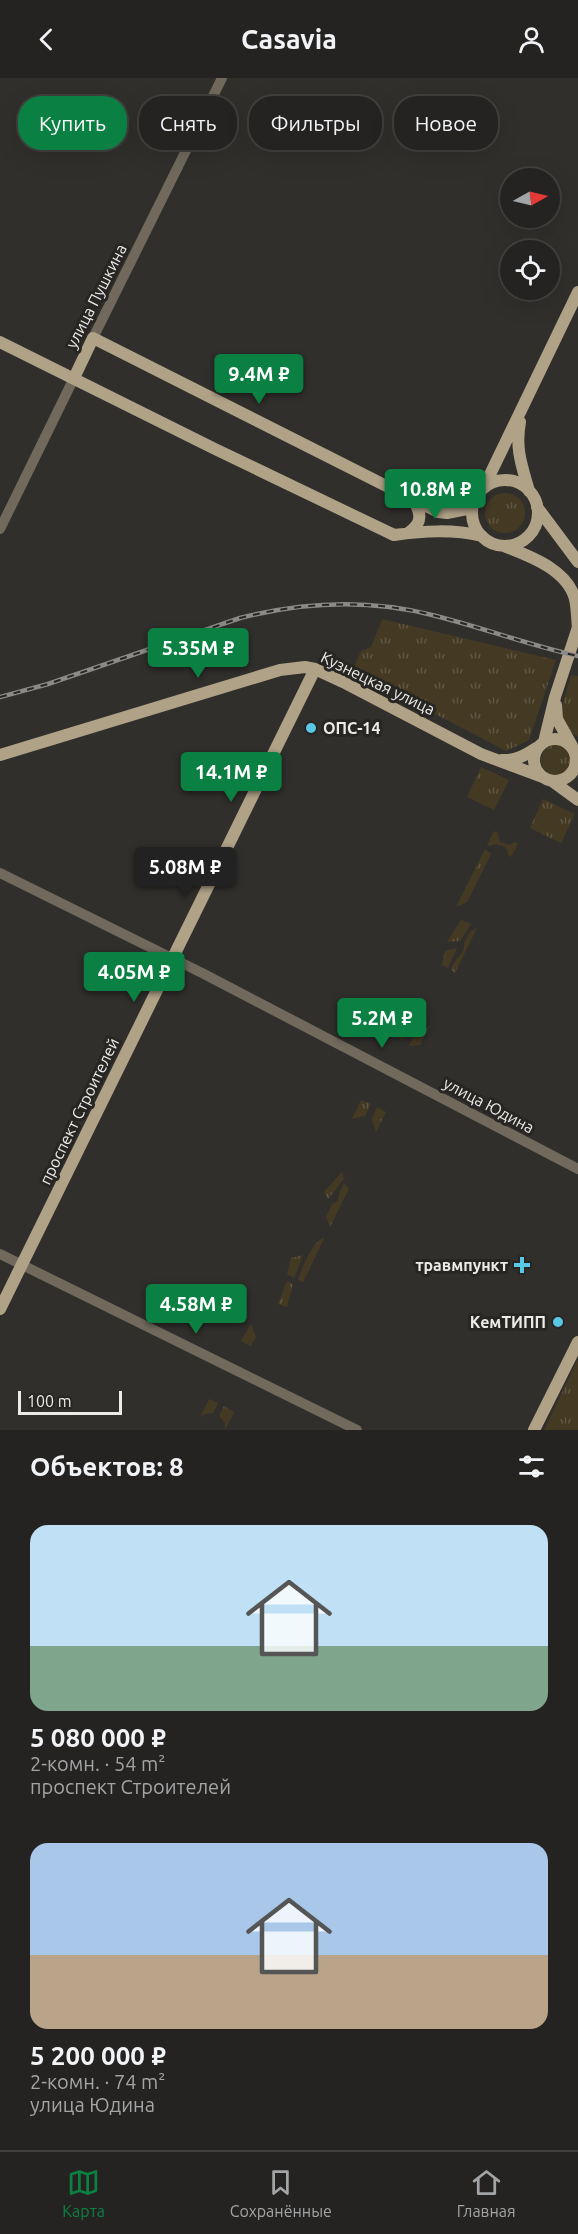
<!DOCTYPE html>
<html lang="ru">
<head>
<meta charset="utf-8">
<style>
  :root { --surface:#252321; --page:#2d2b2a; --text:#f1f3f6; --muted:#a3a4a5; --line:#42403f; --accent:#0b8043 }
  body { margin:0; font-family:Ubuntu,sans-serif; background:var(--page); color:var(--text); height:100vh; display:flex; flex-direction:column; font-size:22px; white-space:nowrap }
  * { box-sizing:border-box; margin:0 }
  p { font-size:20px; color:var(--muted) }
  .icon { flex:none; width:33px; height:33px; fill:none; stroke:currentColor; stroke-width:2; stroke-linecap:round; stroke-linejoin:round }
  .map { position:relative; height:1352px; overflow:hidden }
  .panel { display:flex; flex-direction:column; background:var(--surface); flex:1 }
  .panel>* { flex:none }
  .guide { position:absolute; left:18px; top:18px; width:543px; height:54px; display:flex; gap:12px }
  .needle { width:39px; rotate:82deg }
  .fabs { position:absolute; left:500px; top:90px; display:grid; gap:12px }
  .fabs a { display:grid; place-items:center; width:60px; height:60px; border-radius:50%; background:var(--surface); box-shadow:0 6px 24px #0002,0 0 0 2px var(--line); font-size:30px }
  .scale { position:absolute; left:18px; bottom:15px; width:104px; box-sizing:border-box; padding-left:6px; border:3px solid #ecebe9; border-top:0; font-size:16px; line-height:21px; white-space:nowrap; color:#ecebe9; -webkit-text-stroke:4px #272623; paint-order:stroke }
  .price { position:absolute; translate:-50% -51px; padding:0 14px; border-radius:6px; background:var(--accent); color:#fff; font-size:20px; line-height:39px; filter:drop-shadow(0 2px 3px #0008) }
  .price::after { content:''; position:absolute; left:50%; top:36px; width:18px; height:14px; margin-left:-9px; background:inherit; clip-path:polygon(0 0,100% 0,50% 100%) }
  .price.active { background:#222; color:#fff }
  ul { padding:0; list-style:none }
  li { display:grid; align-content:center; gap:12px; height:318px; padding:0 30px }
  li span { display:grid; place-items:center; height:186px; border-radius:18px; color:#555 }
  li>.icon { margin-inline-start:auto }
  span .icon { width:108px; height:108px; fill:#fffc; stroke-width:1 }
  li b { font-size:26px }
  h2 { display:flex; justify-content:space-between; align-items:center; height:72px; padding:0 30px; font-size:26px }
  .pill { padding:0 21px; border-radius:24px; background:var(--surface); box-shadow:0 6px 24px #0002,0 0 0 2px var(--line); font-size:21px; line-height:54px }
  .pill.active { background:var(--accent); color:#fff }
  header { display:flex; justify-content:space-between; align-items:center; height:78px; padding:0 30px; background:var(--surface); font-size:27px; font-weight:600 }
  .dock { display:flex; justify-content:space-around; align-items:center; height:84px; border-top:2px solid var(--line); background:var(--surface); font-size:16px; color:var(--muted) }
  .dock a { display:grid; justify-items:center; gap:3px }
  .dock .active { color:var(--accent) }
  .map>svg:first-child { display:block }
  .grass { fill:url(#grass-tufts) }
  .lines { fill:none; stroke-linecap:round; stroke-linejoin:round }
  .minor { stroke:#70695c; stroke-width:10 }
  .major { stroke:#b0a287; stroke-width:12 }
  .rail-casing { stroke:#8c8a88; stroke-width:4.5 }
  .rail { stroke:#272623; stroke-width:2; stroke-dasharray:7; stroke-linecap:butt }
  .poi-dot { fill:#5ac8e5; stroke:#272623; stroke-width:2 }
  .labels { text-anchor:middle; stroke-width:6; stroke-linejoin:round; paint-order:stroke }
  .street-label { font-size:16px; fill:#ecebe9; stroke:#272623 }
  .poi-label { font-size:16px; font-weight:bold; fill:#ecebe9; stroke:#272623; text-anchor:end }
</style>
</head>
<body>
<header><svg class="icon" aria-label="back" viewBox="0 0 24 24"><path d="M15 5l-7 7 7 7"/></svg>Casavia<svg class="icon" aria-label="person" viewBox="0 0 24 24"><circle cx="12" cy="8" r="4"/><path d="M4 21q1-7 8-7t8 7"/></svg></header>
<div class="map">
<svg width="578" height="1352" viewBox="0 0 578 1352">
  <defs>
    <pattern id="grass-tufts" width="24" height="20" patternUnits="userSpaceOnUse" patternTransform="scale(1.5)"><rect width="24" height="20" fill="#443923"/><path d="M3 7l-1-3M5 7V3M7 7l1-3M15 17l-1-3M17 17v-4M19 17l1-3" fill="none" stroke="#5f5643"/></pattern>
  </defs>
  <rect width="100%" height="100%" fill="#312f2c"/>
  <path class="grass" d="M485 435a20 20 0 1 1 40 0a20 20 0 1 1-40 0Z
    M382,541l174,41 -27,80 -23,11 -88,-46 -67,-31 10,-23 10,-4z
    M571,597l7,1v60l-6,-2 -12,-20z
    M541 682a15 15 0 1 1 30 0a15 15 0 1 1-30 0Z
    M481,689l28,13 -15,30 -27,-13z
    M543,721l32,15 -14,29 -31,-15z
    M494,753l4,2 2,9 10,3 4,-3 4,2 -7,13 -3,-2v-4l-3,-4 -10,-3 -5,2 -3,-1z
    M485,771l6,5 -24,48 -11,5z
    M461,842l10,4 -11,17 -13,1z
    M477,850l-22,45 -4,-4c4,-11 15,-16 13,-26l6,-11z
    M457,870l-9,20 -6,-3 3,-14z
    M404,937v5l5,6 -7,14 -7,-8z
    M430,948l-10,19 -11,1 7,-15 7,-1z
    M361,1022l10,4 -6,12 -13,3z
    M377,1029l9,5 -10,20 -4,-13z
    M342,1094l2,7 -16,20 -4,-7z
    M344,1105l5,6 -19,38 -4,-10 6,-13 6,-3 1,-8z
    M323,1160l1,1 -21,43 -5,-2c4,-12 13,-36 25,-42z
    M303,1177l-9,23 -7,-4 4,-16z
    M287,1203l6,3 -6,23 -9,-3z
    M251,1246l5,13 -5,9 -10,-5z
    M578,1281v71h-34z
    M209,1321l9,4 -5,10 -8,1 -5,3z
    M224,1328l10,6 -9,18v-7l-6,-7z"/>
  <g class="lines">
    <path class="minor" d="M93,260l129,-260
      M0,451l74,-151
      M576,688l2,-2
      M0,795l204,101 374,195
      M0,1176l357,176"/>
    <path class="major" d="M0,264l215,107 179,86c30,-4 58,-6 88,1
      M74,300l19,-40 345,174 9,1 25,-5
      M520,344c-5,27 2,44 9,69
      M472 435a33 33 0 1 1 66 0a33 33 0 1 1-66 0Z
      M484,409l94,-195
      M537,429l41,55
      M408,455c16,-10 13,-21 4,-35
      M504,468c25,10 63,23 71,53 2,9 2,19 3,29
      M556,627l1,14 15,27
      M534 682a21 21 0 1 1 42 0a21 21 0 1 1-42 0Z
      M544,664l11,-45 23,-70
      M0,677l280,-85 25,-3 10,2 28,13 138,72 64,24
      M502,682c15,1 25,-6 36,-13
      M552,703l26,19
      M0,1231l315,-640
      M534,1352l44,-88"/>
    <defs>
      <path id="rail" d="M0,619l48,-13 192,-66c63,-16 129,-19 192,-3 49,12 96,30 146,41"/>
    </defs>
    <use href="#rail" class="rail-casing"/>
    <use href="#rail" class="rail"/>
  </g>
  <g class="poi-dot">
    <circle cx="311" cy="650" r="6"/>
    <path d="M519 1178h6v6h6v6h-6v6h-6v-6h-6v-6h6z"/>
    <circle cx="558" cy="1244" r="6"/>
  </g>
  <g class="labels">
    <g class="street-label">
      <text transform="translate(96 218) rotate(-63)" y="6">улица Пушкина</text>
      <text transform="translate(378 605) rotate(26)" y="6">Кузнецкая улица</text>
      <text transform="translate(489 1027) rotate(28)" y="6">улица Юдина</text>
      <text transform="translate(79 1033) rotate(-64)" y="6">проспект Строителей</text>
    </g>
    <g class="poi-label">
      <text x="323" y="656" text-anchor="start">ОПС-14</text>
      <text x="508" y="1193">травмпункт</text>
      <text x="546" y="1250">КемТИПП</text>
    </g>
  </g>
</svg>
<div class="fabs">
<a><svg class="needle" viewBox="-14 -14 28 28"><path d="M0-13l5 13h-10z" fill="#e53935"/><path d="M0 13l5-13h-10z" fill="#a3a4a5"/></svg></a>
<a><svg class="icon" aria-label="locate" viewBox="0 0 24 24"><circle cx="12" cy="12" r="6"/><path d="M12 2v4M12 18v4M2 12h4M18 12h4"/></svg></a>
</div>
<div class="scale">100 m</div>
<b class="price" style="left:259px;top:327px">9.4M ₽</b>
<b class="price" style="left:435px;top:442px">10.8M ₽</b>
<b class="price" style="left:198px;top:601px">5.35M ₽</b>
<b class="price" style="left:231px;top:725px">14.1M ₽</b>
<b class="price active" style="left:185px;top:820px">5.08M ₽</b>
<b class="price" style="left:134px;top:925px">4.05M ₽</b>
<b class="price" style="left:382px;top:971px">5.2M ₽</b>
<b class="price" style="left:196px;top:1257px">4.58M ₽</b>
<div class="guide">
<a class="pill active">Купить</a>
<a class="pill">Снять</a>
<a class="pill">Фильтры</a>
<a class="pill">Новое</a>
</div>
</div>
<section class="panel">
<h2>Объектов: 8<svg class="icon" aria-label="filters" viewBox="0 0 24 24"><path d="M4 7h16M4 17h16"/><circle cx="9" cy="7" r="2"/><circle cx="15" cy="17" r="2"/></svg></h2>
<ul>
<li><span style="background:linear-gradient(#bfe0f5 65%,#7fa58c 0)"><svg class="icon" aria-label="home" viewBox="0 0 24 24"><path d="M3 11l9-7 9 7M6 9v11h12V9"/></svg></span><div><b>5 080 000 ₽</b><p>2-комн. · 54 m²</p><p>проспект Строителей</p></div></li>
<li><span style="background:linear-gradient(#a9c7e8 60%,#b9a48a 0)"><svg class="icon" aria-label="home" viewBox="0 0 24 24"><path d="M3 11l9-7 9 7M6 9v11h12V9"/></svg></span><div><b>5 200 000 ₽</b><p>2-комн. · 74 m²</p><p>улица Юдина</p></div></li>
</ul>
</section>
<nav class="dock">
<a class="active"><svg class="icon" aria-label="map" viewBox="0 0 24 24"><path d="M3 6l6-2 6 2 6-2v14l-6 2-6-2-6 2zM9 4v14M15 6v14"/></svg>Карта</a>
<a><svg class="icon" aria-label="saved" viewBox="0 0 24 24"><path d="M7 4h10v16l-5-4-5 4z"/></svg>Сохранённые</a>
<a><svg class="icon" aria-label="home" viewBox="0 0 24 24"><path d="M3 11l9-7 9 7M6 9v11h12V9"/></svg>Главная</a>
</nav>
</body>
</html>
